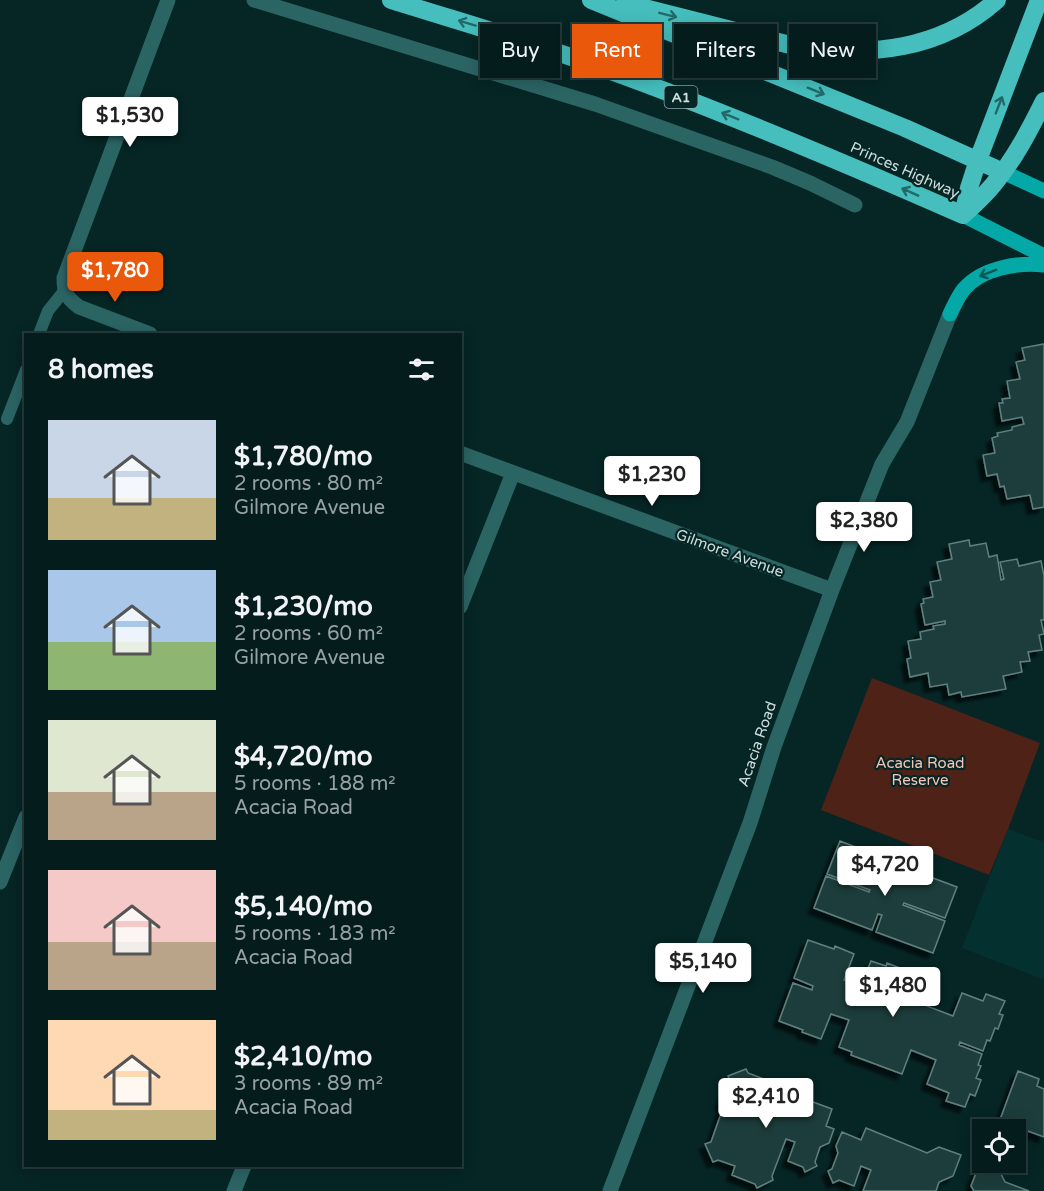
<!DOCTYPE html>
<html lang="en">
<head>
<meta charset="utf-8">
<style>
  :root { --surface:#041c1c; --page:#0d2525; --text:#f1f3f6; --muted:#97a1a3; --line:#253a3b; --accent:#ea580c }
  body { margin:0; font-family:"Varela Round",sans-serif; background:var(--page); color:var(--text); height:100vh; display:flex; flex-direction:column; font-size:22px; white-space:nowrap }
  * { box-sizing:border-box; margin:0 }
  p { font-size:20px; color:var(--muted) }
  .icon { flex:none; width:33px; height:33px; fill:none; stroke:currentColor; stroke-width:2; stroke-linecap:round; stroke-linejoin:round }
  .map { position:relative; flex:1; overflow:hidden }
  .panel { position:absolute; left:24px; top:333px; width:438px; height:834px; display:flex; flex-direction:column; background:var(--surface); border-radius:0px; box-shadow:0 3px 15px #0003,0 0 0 2px var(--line) }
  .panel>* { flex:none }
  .top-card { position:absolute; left:480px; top:24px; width:474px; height:54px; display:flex; gap:12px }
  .fabs { position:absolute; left:972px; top:1119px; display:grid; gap:12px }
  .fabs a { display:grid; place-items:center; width:54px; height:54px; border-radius:0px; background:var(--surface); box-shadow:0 3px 15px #0003,0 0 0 2px var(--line); font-size:30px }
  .price { position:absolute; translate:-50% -51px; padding:0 14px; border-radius:6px; background:#fff; color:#222; font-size:20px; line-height:39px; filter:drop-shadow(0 2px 3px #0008) }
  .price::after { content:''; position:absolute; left:50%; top:36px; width:18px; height:14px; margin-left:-9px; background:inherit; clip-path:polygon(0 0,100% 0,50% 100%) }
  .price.selected { background:var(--accent); color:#fff }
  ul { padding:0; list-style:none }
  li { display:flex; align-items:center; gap:18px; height:150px; padding:0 24px }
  li span { display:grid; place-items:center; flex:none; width:168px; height:120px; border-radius:0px; color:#555 }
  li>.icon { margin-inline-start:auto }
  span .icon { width:72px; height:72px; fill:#fffc; stroke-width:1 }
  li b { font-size:26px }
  h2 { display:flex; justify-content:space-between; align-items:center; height:72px; padding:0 24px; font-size:26px }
  .pill { padding:0 21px; border-radius:0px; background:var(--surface); box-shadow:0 3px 15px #0003,0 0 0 2px var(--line); font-size:21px; line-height:54px }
  .pill.selected { background:var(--accent); color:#fff }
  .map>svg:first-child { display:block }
  .built { fill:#043030 }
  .green { fill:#4f2218 }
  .building { fill:#1d3c3b; stroke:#60807f; stroke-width:1.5; filter:url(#shadow) }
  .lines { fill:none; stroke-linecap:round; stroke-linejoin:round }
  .lane { stroke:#2a6463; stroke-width:12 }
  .street { stroke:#2a6463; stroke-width:15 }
  .primary { stroke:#04a8a6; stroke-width:15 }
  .highway { stroke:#45bebd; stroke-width:18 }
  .oneway { stroke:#226a69 }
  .oneway2 { stroke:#055959 }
  .labels { text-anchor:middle; stroke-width:4.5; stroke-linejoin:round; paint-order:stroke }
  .shield { fill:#062525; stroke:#91a6a5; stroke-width:1.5 }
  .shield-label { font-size:14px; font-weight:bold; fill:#ccdddc }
  .street-label { font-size:15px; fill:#ccdddc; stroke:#062525 }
  .park-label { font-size:15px; fill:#f7c4b7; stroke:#062525 }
</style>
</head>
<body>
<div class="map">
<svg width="1044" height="1191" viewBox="0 0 1044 1191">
  <defs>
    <filter id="shadow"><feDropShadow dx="-5.5" dy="5.5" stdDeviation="1.5" flood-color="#0009"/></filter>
  </defs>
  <rect width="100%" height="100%" fill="#062525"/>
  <path class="built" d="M1008,829l36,13v138l-82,-32z"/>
  <path class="green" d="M872,678l168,65 -32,86 -19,46 -168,-65z"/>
  <path class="building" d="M1044,344v163l-11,2 -3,-14 -23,4 -3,-13 -4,1 -3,-13 -10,2 -4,-21 12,-2 -3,-15 6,-2 -1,-3 15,-3v-3l12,-3 -2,-7 -20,4 -3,-18h4l-1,-4 8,-1 -3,-17 13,-2 -4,-17 9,-2 -3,-12z
    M969,540l1,6 16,-3 3,14 8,-2 4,25 3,-1 -4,-17 17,-3 2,7 22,-5 3,15v44h-3l3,14 -5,1 3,15 -14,2 2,9 -10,1 2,10 -19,4 3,13 -44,8 -1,-5 -12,3 -2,-11 -17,3 -2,-14 -18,4 -3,-18 4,-1 -3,-17 13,-2 -1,-7 14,-3 -1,-3 12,-2v-3l-20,4 -4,-21 3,-1 -1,-4 10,-2 -3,-15 11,-2 -4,-18 15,-3 -3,-15z
    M840,841l57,22 -7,17 5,2 6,-16 56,21 -12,31 -41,-15 -1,2 42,16 -12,32 -57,-21 6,-17 -4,-1 -6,16 -58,-22 12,-32 43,16 1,-2 -43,-16z
    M808,940l26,9 1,-3 19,8 -10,26 17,6 10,-25 15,5 1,-3 49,19 -9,24 26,10 9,-23 21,8 3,-7 19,7 -6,13 4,1 -5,14 -3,-1 -5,13 -3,-1 -4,11 -23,-9 -1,3 23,9 -4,11 3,1 -5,12 5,2 -6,16 -5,-2 -5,13 -19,-6 3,-8 -22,-9 9,-24 -25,-10 -9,24 -51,-19 1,-3 -13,-5 10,-27 -18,-6 -10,25 -19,-7 1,-2 -24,-9 14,-38 19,7 1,-4 -19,-8z
    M746,1069l2,4 42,16 -3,10 23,9 3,-6 19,7 -6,17 8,3 -5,14 -9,4 -5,15 2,4 -12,6 -2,-5 -15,-6 7,-19 -9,-3 -14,37 1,4 -16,8 -2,-4 -23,-9 3,-9 -17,-6 -5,2 -8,-18 6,-2 13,-37 -3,-1 9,-23 -2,-5z
    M1018,1071l21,8 -2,7 7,3v48l-30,-11 1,-4 -14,-5z
    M866,1128l61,25 12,-6 22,8 -8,21 -14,6 -3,9h-73l8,-21 -10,-4 -7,20 -15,-6 -6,3 -5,-12 4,-2 6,-16 -2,-7 6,-14 19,8z
    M980,1163l19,7 6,12 24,9h-55l-3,-5z"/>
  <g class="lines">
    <path class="lane" d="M39,334l9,-23 16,-20
      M7,419l19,-49"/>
    <path class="street" d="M254,0l341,104 177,63 38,16 45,22
      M150,334l-71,-27c-13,-10 -15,-14 -15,-29l104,-278
      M460,453l372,137
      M460,607l53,-134
      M0,882l26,-65
      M234,1191l10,-25
      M610,1191l140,-368 24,-76 58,-157 50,-126 25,-42 43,-108"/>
    <path class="primary" d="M1003,172l41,19
      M963,215l81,41
      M950,314c4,-8 8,-18 14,-25 18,-21 54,-27 80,-24"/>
    <path class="highway" d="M391,0c73,23 147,44 220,71 119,43 236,93 352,144
      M591,0l314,128 98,44
      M625,3l173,44c72,10 143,3 199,-47
      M963,215l6,-27 9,-28 61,-160
      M963,215c10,-9 21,-19 30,-30 21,-25 36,-54 51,-84"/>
  </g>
  <defs><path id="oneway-shaft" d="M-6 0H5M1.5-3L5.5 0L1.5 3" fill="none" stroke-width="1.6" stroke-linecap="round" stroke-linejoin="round" transform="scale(1.5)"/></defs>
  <g class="oneway">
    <use href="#oneway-shaft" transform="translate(668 15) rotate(14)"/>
    <use href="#oneway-shaft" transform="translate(467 23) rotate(-163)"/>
    <use href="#oneway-shaft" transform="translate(816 91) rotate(22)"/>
    <use href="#oneway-shaft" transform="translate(999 105) rotate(-69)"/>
    <use href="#oneway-shaft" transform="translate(730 116) rotate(-158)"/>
    <use href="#oneway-shaft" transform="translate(910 192) rotate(-156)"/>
  </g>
  <use class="oneway2" href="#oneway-shaft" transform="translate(988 273) rotate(158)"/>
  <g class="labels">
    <rect class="shield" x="664.5" y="86" width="33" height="22" rx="4.5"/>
    <g class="shield-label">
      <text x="681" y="102">A1</text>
    </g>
    <g class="street-label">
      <text transform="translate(905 170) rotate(24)" y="5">Princes Highway</text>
      <text transform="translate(730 553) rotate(20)" y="5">Gilmore Avenue</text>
      <text transform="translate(757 744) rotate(-71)" y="5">Acacia Road</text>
    </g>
    <g class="park-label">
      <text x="920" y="768">Acacia Road<tspan x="920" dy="17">Reserve</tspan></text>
    </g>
  </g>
</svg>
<div class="fabs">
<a><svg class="icon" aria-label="locate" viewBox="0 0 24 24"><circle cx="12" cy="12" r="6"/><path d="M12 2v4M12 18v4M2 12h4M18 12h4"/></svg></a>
</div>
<b class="price" style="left:130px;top:148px">$1,530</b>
<b class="price selected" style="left:115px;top:303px">$1,780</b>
<b class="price" style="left:652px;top:507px">$1,230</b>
<b class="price" style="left:864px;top:553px">$2,380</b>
<b class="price" style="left:885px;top:897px">$4,720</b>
<b class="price" style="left:703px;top:994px">$5,140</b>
<b class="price" style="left:893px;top:1018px">$1,480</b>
<b class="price" style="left:766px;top:1129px">$2,410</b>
<div class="top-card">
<a class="pill">Buy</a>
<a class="pill selected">Rent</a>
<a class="pill">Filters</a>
<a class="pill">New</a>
</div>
<section class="panel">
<h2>8 homes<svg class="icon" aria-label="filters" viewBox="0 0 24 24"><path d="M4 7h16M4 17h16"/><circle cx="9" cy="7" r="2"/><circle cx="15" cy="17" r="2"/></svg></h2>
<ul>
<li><span style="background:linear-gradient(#c9d6e8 65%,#c2b280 0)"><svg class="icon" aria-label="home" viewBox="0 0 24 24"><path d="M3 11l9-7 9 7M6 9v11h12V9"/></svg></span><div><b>$1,780/mo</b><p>2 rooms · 80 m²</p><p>Gilmore Avenue</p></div></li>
<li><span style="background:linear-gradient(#a9c7e8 60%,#8fb573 0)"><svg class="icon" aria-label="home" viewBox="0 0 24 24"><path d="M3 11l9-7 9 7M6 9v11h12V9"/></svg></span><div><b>$1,230/mo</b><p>2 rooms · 60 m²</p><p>Gilmore Avenue</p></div></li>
<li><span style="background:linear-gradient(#dfe7d0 60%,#b9a48a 0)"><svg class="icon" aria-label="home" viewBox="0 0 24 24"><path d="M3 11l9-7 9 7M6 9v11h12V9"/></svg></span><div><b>$4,720/mo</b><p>5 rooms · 188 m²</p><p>Acacia Road</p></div></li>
<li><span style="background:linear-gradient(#f6c9c9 60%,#b9a48a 0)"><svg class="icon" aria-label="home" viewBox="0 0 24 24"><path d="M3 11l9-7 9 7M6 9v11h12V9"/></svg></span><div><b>$5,140/mo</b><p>5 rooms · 183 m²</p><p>Acacia Road</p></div></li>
<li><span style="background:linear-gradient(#ffd9b3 75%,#c2b280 0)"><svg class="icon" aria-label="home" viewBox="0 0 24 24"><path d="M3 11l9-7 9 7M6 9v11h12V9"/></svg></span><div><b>$2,410/mo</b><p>3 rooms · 89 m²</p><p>Acacia Road</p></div></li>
</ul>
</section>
</div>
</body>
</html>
